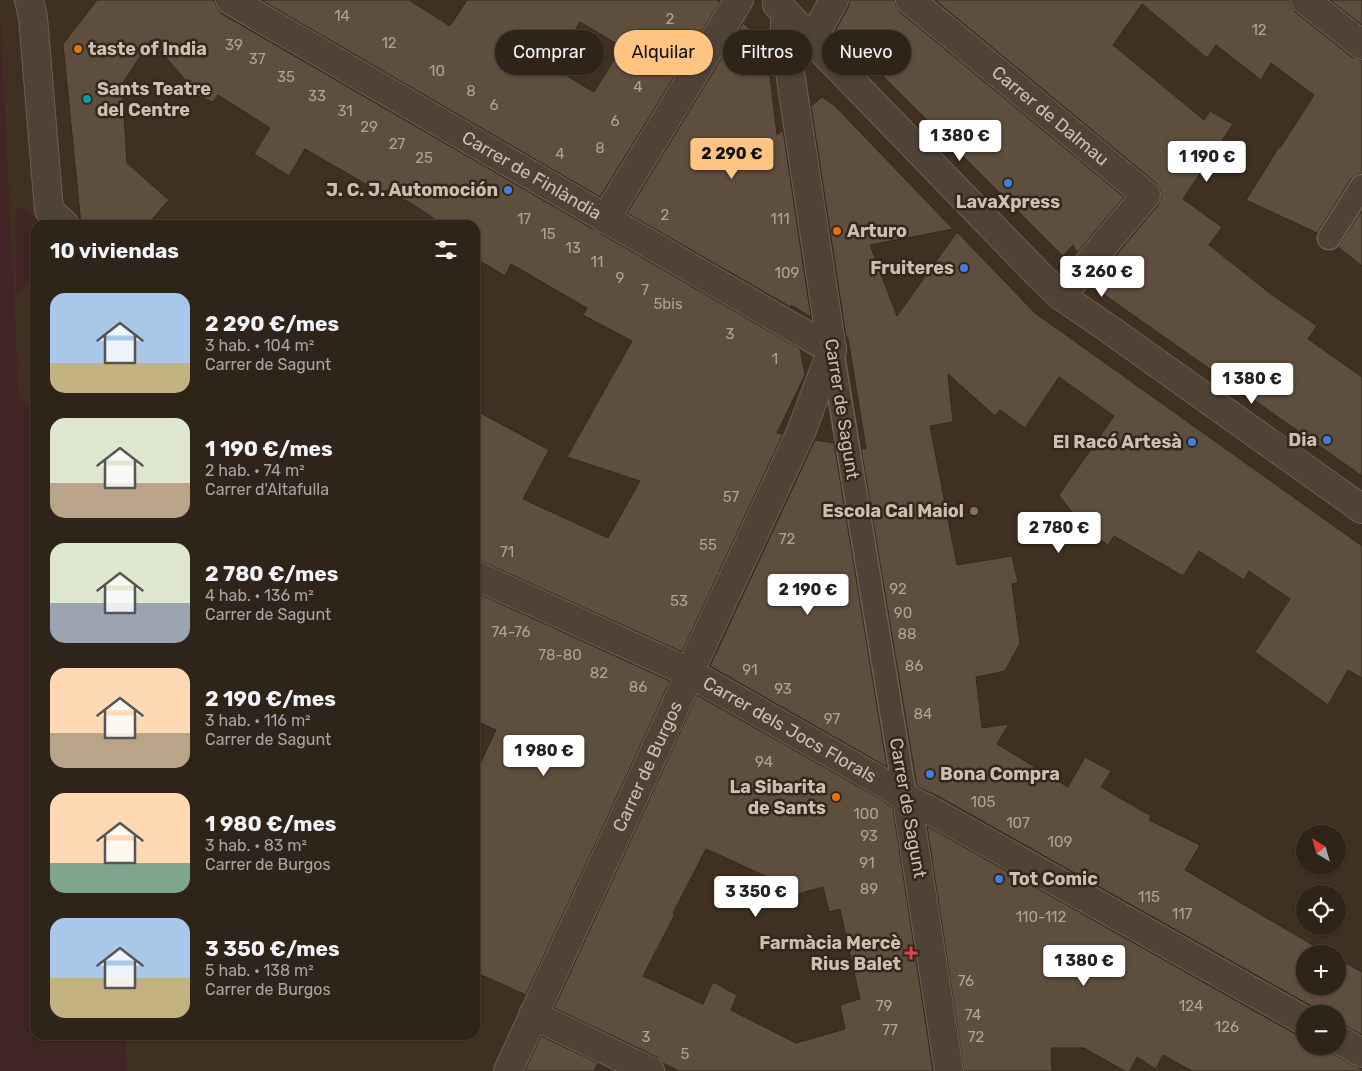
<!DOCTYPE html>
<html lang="es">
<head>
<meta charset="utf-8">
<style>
  :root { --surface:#2f241a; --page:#372c23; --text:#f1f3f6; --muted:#a7a4a2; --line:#4a4139; --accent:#ffc482 }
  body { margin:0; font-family:Rubik,sans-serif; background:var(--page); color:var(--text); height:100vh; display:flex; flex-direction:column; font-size:19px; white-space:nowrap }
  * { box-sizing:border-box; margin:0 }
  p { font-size:16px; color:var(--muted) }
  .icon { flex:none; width:28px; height:28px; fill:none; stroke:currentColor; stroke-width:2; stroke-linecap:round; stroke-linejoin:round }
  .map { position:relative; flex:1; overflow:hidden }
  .sheet { position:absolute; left:30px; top:220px; width:450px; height:820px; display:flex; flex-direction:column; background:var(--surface); border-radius:15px; box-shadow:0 1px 4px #0004,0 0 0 1px var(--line) }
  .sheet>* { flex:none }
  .hud { position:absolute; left:495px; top:30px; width:475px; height:45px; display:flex; gap:10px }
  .needle { width:32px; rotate:323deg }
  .controls { position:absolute; left:1296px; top:825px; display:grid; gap:10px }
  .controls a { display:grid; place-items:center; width:50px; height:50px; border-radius:50%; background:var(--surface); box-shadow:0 1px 4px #0004,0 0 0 1px var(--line); font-size:25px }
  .price { position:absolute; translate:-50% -42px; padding:0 11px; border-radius:5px; background:#fff; color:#222; font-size:16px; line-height:32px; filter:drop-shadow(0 1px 2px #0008) }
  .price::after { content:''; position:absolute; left:50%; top:30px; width:15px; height:11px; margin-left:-8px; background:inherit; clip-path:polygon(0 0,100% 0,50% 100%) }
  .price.on { background:var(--accent); color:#111 }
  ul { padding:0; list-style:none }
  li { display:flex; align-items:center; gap:15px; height:125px; padding:0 20px }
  li span { display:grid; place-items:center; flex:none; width:140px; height:100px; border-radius:15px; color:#555 }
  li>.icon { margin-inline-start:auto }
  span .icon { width:60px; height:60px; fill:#fffc; stroke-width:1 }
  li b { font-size:21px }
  h2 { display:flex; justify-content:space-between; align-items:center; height:60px; padding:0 20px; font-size:21px }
  .pill { padding:0 18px; border-radius:22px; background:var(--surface); box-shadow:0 1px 4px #0004,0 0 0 1px var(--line); font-size:18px; line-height:45px }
  .pill.on { background:var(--accent); color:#111 }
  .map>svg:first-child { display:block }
  .green { fill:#402524 }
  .building { fill:#5e4e3e; stroke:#36291d; fill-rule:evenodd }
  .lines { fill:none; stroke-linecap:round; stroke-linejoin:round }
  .pedestrian-casing { stroke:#6d6054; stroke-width:25 }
  .minor-casing { stroke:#6d6054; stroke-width:30 }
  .pedestrian { stroke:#4f4236; stroke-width:22 }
  .minor { stroke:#4f4236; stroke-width:28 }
  .food-dot { fill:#e8710a; stroke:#34271b; stroke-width:2 }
  .culture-dot { fill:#0f9aa8; stroke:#34271b; stroke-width:2 }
  .shop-dot { fill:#3f7fe0; stroke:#34271b; stroke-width:2 }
  .education-dot { fill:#8d6e63; stroke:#34271b; stroke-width:2 }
  .health-dot { fill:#e0444e; stroke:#34271b; stroke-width:2 }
  .labels { text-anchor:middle; stroke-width:5; stroke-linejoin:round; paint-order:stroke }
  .number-label { font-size:15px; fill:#afa395 }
  .poi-label { font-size:18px; font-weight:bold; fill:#cabfb2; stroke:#34271b; text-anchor:end }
  .street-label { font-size:18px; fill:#cabfb2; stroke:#34271b }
</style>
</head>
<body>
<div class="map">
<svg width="1362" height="1071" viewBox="0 0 1362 1071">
  <rect width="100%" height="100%" fill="#3f3022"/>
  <path class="green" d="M0,14l19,384 16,9v628h90l1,36h-126z
    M25,208l18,17h-8v51l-19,20v-87z"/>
  <path class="building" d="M97,0h117l3,8 5,6 578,335 5,26 -28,58 6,1 -101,218 -201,-91 -6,-1v-150l74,40 -26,49 85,39 32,-57 -73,-24 65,-116 -49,-26 4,-7 -76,-44 -6,12 -30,-18v-33h-31l-32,-21 -26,-14 -3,4 -78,-45 -16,27 -35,-22 16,-26 -52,-33 -5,7 -13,-5 -49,-57 -29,44 5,79 42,37 -22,25h-66l-18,-181z
    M261,0h148l41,26 17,-26h250l3,2 -120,195zM580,22l42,25 -28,45 -42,-25z
    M850,0h45l1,6 4,6 224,185 -47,56 -4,-8 -10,11 -227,-227 12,-21z
    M935,0h355l1,6 4,6 57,45 10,3v113l-6,2 -5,4 -34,54 -71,-33 33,-53 1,1 34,-53 -43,-32 -10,17 -45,-35 -9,13 -65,-54 -29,41 91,75 6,-9 23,13 -50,75 39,28 -13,18 62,49 46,32 -9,13 54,38v99l-266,-187 -3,-6 65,-78 3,-8 -1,-8 -4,-6z
    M1330,0h32v25z
    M743,23l23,19 11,93 6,-5 28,187 -20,-12 1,3 -165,-95z
    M822,97l12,8 119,124 -83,16 27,71 60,-84 78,81 327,233v132l-14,-8 -20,35 -73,-53 35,-53 -41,-28 -5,9 -45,-29 -16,25 -69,-40 -6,9 -24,-17 -25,-33 55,-79 -55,-39 -34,51 -25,-18 -5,6 -47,-42 5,48 -23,4 27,139 55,-9 6,27 -6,1 8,59 -15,28 -29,6 6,51 27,-4 -12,20 71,43 17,-30 26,14 -10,16 50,29 -2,4 51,25 -15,25 143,84h-23v32h33v-27l24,13v63l-16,-9 -8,-3v-9h-19l-6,-7 -377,-212 -19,-8 -56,-339 5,1 -18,-111 -2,-2 -35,-230z
    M1362,210v56l-24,-19z
    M815,440l19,3 53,324 -177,-101z
    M475,592l195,89 -144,314 -51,-23v-198l21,-44 -21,-10z
    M697,695l182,103 14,10 40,263h-254l-16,-8 -6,-6 -103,-49zM706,849l66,30 7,20 44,-12 6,25 11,-3 20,90 -20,6 5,24 -49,14 -65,-33 6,-15 -24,-13 -10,22 -60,-28 32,-62 -2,-1z
    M927,826l370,209 8,2v9h19l6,6 24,14 8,3v2h-170l-29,-16 -7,14 -19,-12 -7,14h-5l-41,-23h-33l1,23h-88z
    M541,1036l57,27 -4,8h-69z"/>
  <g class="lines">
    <defs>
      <path id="pedestrian" d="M1329,238l33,-52
        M832,350l71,434 4,15"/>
      <g id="minor">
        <path d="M29,0l4,17 16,193 16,15"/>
        <path id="s1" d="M230,0l602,350"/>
        <path id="s2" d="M910,0l236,195 -85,101"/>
        <path d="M1305,0l57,45"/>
        <path d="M777,4l262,271 22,21 48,33 253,180"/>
        <path d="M814,42l5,-15 15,-27"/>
        <path d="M605,219l134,-219"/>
        <path id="s3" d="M475,575l198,90 31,16 183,104 20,14 21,10 377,212"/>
        <path d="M907,799l42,272"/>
        <path d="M533,1015l117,56"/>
        <path d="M1338,1039l24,14"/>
        <path id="s4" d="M508,1071l182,-397 6,-16 105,-226 31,-82 -47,-311v-27"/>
      </g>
    </defs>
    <use href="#pedestrian" class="pedestrian-casing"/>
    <use href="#minor" class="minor-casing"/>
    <use href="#pedestrian" class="pedestrian"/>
    <use href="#minor" class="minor"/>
  </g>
  <g class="food-dot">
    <circle cx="78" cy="49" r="5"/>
    <circle cx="837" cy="231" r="5"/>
    <circle cx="836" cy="797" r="5"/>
  </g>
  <circle class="culture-dot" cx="87" cy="99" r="5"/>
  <g class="shop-dot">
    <circle cx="1008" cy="183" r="5"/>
    <circle cx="508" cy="190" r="5"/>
    <circle cx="964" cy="268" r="5"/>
    <circle cx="1327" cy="440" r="5"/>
    <circle cx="1192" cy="442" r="5"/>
    <circle cx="930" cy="774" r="5"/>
    <circle cx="999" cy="879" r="5"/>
  </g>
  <circle class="education-dot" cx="974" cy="511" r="5"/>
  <path class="health-dot" d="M908.5 945.5h5v5h5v5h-5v5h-5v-5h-5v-5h5z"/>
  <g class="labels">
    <g class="number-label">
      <text x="342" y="21">14</text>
      <text x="670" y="24">2</text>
      <text x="1259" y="35">12</text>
      <text x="389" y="48">12</text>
      <text x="234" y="50">39</text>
      <text x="257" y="64">37</text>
      <text x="437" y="76">10</text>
      <text x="286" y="82">35</text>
      <text x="638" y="92">4</text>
      <text x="471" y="96">8</text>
      <text x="317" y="101">33</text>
      <text x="494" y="110">6</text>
      <text x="345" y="116">31</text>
      <text x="615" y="126">6</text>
      <text x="369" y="132">29</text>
      <text x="397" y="149">27</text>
      <text x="600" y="153">8</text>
      <text x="560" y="159">4</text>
      <text x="424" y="163">25</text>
      <text x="665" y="220">2</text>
      <text x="524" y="224">17</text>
      <text x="780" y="224">111</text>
      <text x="548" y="239">15</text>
      <text x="573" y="253">13</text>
      <text x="597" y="267">11</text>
      <text x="787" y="278">109</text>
      <text x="620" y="283">9</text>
      <text x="645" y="295">7</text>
      <text x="668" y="309">5bis</text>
      <text x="730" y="339">3</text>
      <text x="775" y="364">1</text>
      <text x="731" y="502">57</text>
      <text x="787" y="544">72</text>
      <text x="708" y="550">55</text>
      <text x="507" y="557">71</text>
      <text x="898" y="594">92</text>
      <text x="679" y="606">53</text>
      <text x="903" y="618">90</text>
      <text x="511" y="637">74-76</text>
      <text x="907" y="639">88</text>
      <text x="560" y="660">78-80</text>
      <text x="914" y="671">86</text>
      <text x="750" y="675">91</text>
      <text x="599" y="678">82</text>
      <text x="638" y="692">86</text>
      <text x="783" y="694">93</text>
      <text x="923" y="719">84</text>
      <text x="832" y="724">97</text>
      <text x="764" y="767">94</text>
      <text x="983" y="807">105</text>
      <text x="866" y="819">100</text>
      <text x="1018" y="828">107</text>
      <text x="869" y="841">93</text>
      <text x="1060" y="847">109</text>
      <text x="867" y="868">91</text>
      <text x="869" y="894">89</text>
      <text x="1149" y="902">115</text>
      <text x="1182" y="919">117</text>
      <text x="1041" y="922">110-112</text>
      <text x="966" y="986">76</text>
      <text x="884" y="1011">79</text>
      <text x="1191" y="1011">124</text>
      <text x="973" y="1020">74</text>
      <text x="1227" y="1032">126</text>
      <text x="890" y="1035">77</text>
      <text x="646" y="1042">3</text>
      <text x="976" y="1042">72</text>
      <text x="685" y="1059">5</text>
    </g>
    <g class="poi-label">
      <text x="88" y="55" text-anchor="start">taste of India</text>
      <text x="97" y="95" text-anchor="start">Sants Teatre<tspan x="97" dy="21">del Centre</tspan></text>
      <text x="498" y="196">J. C. J. Automoción</text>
      <text x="1008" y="208" text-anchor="middle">LavaXpress</text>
      <text x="847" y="237" text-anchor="start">Arturo</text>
      <text x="954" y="274">Fruiteres</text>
      <text x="1317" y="446">Dia</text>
      <text x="1182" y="448">El Racó Artesà</text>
      <text x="964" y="517">Escola Cal Maiol</text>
      <text x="940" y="780" text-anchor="start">Bona Compra</text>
      <text x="826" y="793">La Sibarita<tspan x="826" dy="21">de Sants</tspan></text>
      <text x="1009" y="885" text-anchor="start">Tot Comic</text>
      <text x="901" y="949">Farmàcia Mercè<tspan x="901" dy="21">Rius Balet</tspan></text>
    </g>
    <g class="street-label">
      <text dy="6" stroke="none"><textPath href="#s2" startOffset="182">Carrer de Dalmau</textPath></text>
      <text dy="6" stroke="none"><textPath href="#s1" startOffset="349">Carrer de Finlàndia</textPath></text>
      <text transform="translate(842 409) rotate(81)" y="6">Carrer de Sagunt</text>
      <text dy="6" stroke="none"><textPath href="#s3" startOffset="351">Carrer dels Jocs Florals</textPath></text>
      <text dy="6" stroke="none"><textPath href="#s4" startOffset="335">Carrer de Burgos</textPath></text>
      <text transform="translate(908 808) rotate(80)" y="6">Carrer de Sagunt</text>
    </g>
  </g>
</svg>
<div class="controls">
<a><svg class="needle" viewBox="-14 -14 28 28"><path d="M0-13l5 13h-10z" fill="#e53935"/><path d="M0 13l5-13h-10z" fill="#a7a4a2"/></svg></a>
<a><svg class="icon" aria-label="locate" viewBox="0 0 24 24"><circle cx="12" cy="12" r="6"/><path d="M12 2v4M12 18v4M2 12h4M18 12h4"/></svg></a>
<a>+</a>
<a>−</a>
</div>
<b class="price" style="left:960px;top:162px">1 380 €</b>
<b class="price on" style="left:732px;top:180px">2 290 €</b>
<b class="price" style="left:1207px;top:183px">1 190 €</b>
<b class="price" style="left:1102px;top:298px">3 260 €</b>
<b class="price" style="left:1252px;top:405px">1 380 €</b>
<b class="price" style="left:1059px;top:554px">2 780 €</b>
<b class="price" style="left:808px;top:616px">2 190 €</b>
<b class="price" style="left:544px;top:777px">1 980 €</b>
<b class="price" style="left:756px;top:918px">3 350 €</b>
<b class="price" style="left:1084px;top:987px">1 380 €</b>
<div class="hud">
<a class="pill">Comprar</a>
<a class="pill on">Alquilar</a>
<a class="pill">Filtros</a>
<a class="pill">Nuevo</a>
</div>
<section class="sheet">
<h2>10 viviendas<svg class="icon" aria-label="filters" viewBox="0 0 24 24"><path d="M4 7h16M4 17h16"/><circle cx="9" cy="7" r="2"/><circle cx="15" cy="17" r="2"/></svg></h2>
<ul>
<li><span style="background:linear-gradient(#a9c7e8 70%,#c2b280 0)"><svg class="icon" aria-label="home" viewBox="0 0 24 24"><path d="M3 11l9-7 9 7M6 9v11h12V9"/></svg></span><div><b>2 290 €/mes</b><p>3 hab. · 104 m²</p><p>Carrer de Sagunt</p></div></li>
<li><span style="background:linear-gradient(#dfe7d0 65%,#b9a48a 0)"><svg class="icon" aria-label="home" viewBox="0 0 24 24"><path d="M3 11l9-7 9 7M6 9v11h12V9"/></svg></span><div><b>1 190 €/mes</b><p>2 hab. · 74 m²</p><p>Carrer d'Altafulla</p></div></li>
<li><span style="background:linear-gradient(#dfe7d0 60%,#9aa5b1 0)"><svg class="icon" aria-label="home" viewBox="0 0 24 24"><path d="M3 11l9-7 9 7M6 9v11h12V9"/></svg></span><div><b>2 780 €/mes</b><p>4 hab. · 136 m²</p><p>Carrer de Sagunt</p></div></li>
<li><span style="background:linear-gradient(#ffd9b3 65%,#b9a48a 0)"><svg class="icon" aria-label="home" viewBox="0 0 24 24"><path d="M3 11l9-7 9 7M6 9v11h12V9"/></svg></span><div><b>2 190 €/mes</b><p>3 hab. · 116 m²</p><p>Carrer de Sagunt</p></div></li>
<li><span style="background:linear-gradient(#ffd9b3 70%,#7fa58c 0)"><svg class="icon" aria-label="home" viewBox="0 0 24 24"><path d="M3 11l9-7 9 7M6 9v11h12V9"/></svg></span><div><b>1 980 €/mes</b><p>3 hab. · 83 m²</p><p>Carrer de Burgos</p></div></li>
<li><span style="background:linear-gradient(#a9c7e8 60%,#c2b280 0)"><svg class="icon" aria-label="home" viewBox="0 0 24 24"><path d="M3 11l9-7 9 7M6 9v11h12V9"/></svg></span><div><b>3 350 €/mes</b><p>5 hab. · 138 m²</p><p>Carrer de Burgos</p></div></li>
</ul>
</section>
</div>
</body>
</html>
